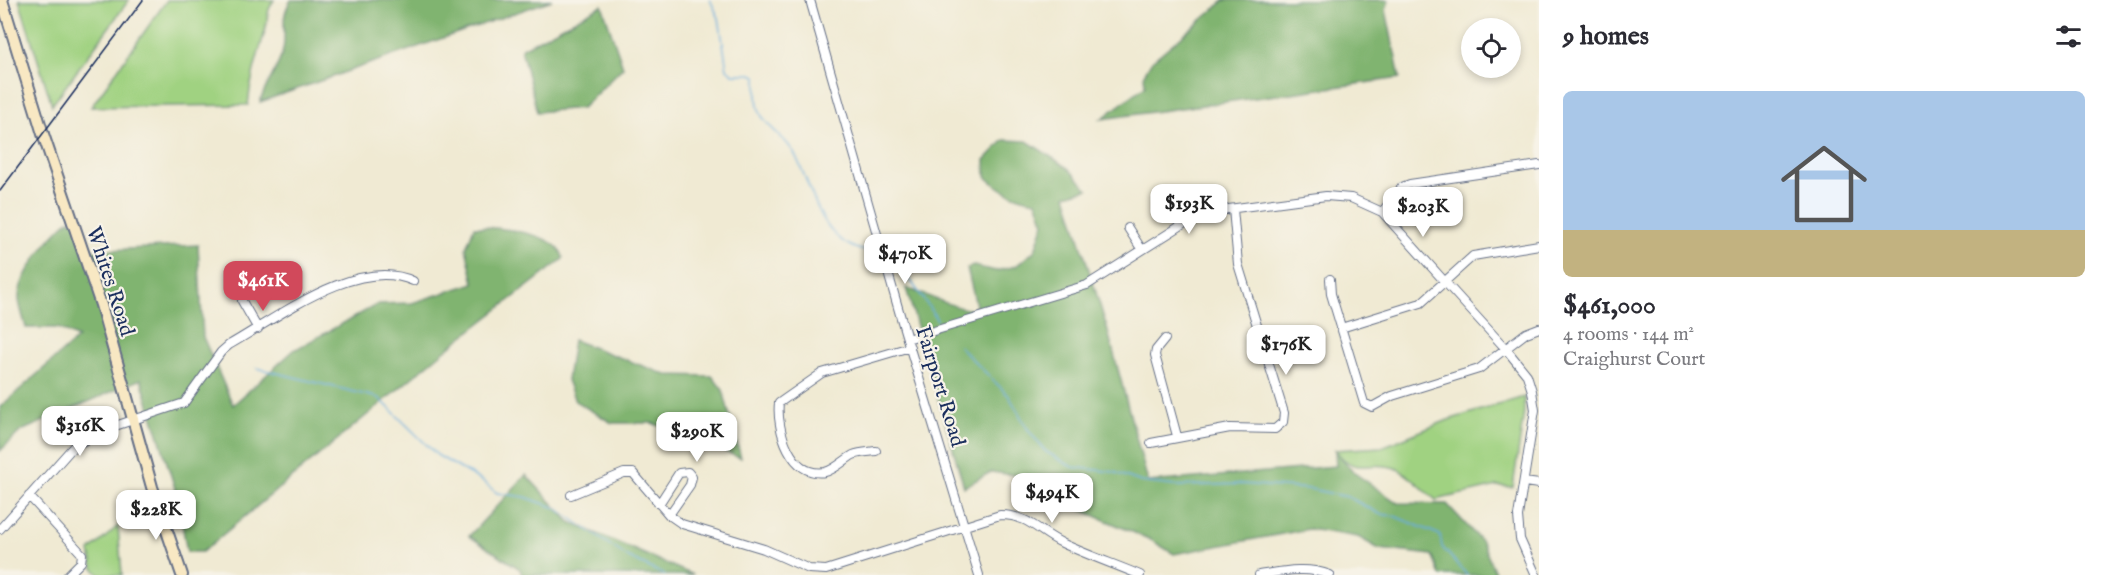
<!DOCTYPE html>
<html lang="en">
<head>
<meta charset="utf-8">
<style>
  :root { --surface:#fff; --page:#f2f2f3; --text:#2b2b33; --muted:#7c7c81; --accent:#d1495b }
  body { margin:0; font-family:"IM FELL English",serif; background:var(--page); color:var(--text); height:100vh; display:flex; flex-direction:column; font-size:22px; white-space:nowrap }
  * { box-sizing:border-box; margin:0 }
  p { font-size:20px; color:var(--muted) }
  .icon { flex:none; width:33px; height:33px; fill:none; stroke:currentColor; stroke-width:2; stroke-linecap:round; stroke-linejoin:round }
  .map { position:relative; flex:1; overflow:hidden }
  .side { display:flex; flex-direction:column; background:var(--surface); width:570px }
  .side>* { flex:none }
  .buttons { position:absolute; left:1461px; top:18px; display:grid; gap:12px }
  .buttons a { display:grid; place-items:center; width:60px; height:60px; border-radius:50%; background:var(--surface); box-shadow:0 3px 9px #0003; font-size:30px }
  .price { position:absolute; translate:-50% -51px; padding:0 14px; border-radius:12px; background:#fff; color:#222; font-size:20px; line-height:39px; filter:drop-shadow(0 2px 3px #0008) }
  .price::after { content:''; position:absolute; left:50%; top:36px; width:18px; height:14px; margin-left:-9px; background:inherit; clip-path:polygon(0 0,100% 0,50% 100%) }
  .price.on { background:var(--accent); color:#fff }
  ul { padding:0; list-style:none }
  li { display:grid; align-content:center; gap:12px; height:318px; padding:0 24px }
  li span { display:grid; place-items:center; height:186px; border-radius:9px; color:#555 }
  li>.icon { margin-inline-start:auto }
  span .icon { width:108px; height:108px; fill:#fffc; stroke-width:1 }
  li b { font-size:26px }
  h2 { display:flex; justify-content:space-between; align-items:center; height:72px; padding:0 24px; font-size:26px }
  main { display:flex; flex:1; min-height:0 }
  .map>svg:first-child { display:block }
  .green { fill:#a0d281; stroke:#5e8070; stroke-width:1.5 }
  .forest { fill:#80b46f; stroke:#4e7266; stroke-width:1.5 }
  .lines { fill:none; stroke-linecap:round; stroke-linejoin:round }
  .stream { stroke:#68adde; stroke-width:1.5 }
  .minor-casing { stroke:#667087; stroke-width:10 }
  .secondary-casing { stroke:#667087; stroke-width:14 }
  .minor { stroke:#fff; stroke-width:8 }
  .secondary { stroke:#f8e8c3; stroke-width:10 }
  .rail { stroke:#1b2f5e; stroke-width:1.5 }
  .labels { text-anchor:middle; stroke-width:4.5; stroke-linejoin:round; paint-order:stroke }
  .street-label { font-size:21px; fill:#1b2f5e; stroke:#f7f3e8 }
</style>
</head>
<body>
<main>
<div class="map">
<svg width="1539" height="575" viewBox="0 0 1539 575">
  <rect width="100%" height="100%" fill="#f7f3e8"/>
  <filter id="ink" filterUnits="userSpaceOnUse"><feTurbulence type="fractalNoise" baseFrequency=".0167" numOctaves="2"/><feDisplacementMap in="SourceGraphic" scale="12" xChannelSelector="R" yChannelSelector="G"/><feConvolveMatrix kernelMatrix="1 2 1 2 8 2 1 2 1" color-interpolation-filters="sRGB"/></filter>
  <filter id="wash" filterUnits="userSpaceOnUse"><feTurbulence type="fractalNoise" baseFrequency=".008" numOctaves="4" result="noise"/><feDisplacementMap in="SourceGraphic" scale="24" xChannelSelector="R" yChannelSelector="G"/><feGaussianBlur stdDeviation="1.35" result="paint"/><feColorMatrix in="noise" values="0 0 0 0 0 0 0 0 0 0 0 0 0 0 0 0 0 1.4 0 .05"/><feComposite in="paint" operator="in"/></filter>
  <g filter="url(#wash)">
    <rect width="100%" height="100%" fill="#f0ead3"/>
    <path class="green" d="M19,0h110l-77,105z
      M167,0h107c-8,10 -6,20 -9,31 -8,28 -14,45 -17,74l-157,2z
      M1524,397v15l-11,75 -16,-1 -61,14c-12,-9 -27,-27 -41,-32 -26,-9 -39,10 -60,-18l47,-3 66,-27z
      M118,526l4,49h-22l-7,-7 -3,-17z"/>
    <path class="forest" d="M291,0h261l-292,102c5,-18 19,-33 23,-52 4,-20 -4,-31 8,-50z
      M1225,0h164l-3,10 14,68 -299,41 44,-33 -1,-12 8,-13z
      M602,5l21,62 -41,41 -45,4 -16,-63z
      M1004,140l23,1 41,27 20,21 -22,6 41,133 41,154 188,-16 -1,-16 18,22 45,31 49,1 35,38 14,33h-56l-8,-20 -53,-6 -21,-12 -49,-8 -135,25 -23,-14 -81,-35 -49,-29 -30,-4 -27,15 -58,-199c19,6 49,21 68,22l2,-5 -9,-37 7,-2 22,5 20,-5 19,-16 9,-27 -8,-22c-20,-3 -34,-10 -50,-24l-1,-17z
      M69,220l11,5 13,26 105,-6 5,92 30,68 61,-55 84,-46 34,-1 62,-20 -8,-35 8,-21c20,0 87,5 89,32l-120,93 -241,200h-15l-10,-57 -36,-116 -120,52 -21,20v-44l78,-69 -20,-10h-32c-2,-9 -6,-19 -7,-28 -2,-24 33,-65 50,-80z
      M573,340l94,35 45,1 11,14 18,68 -89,-35h-40l-37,-22 -8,-21z
      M526,475l44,47 123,53h-171l-2,-6 -51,-33z"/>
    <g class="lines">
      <path class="stream" d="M710,0l9,18 8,51 6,5h19l5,3c0,10 -1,24 2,33 6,17 27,27 35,43 22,40 26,98 83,99
        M887,252h6c13,25 30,44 44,68
        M959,346l50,50 18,32 18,23 27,16 42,5 27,10 34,4 67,-2 68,5 38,8 32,17 14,2 46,19 2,12 25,28
        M257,368l122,30 58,57 45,26 15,12 28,4 31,11 73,50 36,17"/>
    </g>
  </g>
  <g filter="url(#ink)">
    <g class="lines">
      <defs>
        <path id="minor" d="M810,0l95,332 74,243
          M1382,212l20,-25 8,-3 129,-19
          M1128,228l14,22
          M1330,279l1,15 33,109 8,4 20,-11 87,-27 47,-36 13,-5
          M244,288l-2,13 16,28
          M1341,328l80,-25 52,-47 66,-11
          M907,339l180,-54 106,-67 13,-6 120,-16 25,2 31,14 63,70 61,67 21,26 5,16 3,19 -17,106 2,23 16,36
          M1165,339l-9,11 -1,5 22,81
          M1151,443l79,-15 45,1 8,-7 1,-9 -46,-149 -5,-55
          M876,451c-7,1 -16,1 -23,4 -9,5 -18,15 -28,17 -34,6 -49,-43 -46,-69l43,-30 88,-26
          M1524,482l15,2
          M571,495l53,-22h9l36,42 13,9 82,25 45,20 17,1 174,-55c29,0 37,16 62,28 25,12 52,21 78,32
          M29,496l53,58 -1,8 -13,13
          M659,504l20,-31 9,-1 4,5 -2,8 -21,30
          M0,529l74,-83 32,-17 78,-26 37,-51 8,-7c48,-27 129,-90 184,-64
          M1259,575c25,-4 48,-9 71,0"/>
        <path id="secondary" d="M2,0l41,134 58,171 51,182 30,88"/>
      </defs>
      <use href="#minor" class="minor-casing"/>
      <use href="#secondary" class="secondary-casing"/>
      <use href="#minor" class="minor"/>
      <use href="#secondary" class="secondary"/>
      <path class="rail" d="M0,191l143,-191"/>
    </g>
  </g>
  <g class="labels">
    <g class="street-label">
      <text transform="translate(111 281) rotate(72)" y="7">Whites Road</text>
      <text transform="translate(941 386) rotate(73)" y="7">Fairport Road</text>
    </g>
  </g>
</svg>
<div class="buttons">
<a><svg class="icon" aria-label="locate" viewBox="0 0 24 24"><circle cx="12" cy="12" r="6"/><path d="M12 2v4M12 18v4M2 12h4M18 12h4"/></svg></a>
</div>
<b class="price" style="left:1189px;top:235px">$193K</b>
<b class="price" style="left:1423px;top:238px">$203K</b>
<b class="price" style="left:905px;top:285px">$470K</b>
<b class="price on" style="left:263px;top:312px">$461K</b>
<b class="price" style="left:1286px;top:376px">$176K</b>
<b class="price" style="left:80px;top:457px">$316K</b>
<b class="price" style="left:697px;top:463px">$290K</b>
<b class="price" style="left:1052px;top:524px">$494K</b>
<b class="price" style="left:156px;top:541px">$228K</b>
</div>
<section class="side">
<h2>9 homes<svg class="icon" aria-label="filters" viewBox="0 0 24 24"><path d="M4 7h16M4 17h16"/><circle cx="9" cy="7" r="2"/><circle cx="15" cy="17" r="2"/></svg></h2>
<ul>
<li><span style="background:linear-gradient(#a9c7e8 75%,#c2b280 0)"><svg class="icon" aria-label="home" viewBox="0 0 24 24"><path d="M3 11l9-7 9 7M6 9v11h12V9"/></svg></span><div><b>$461,000</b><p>4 rooms · 144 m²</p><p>Craighurst Court</p></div></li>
</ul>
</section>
</main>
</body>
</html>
